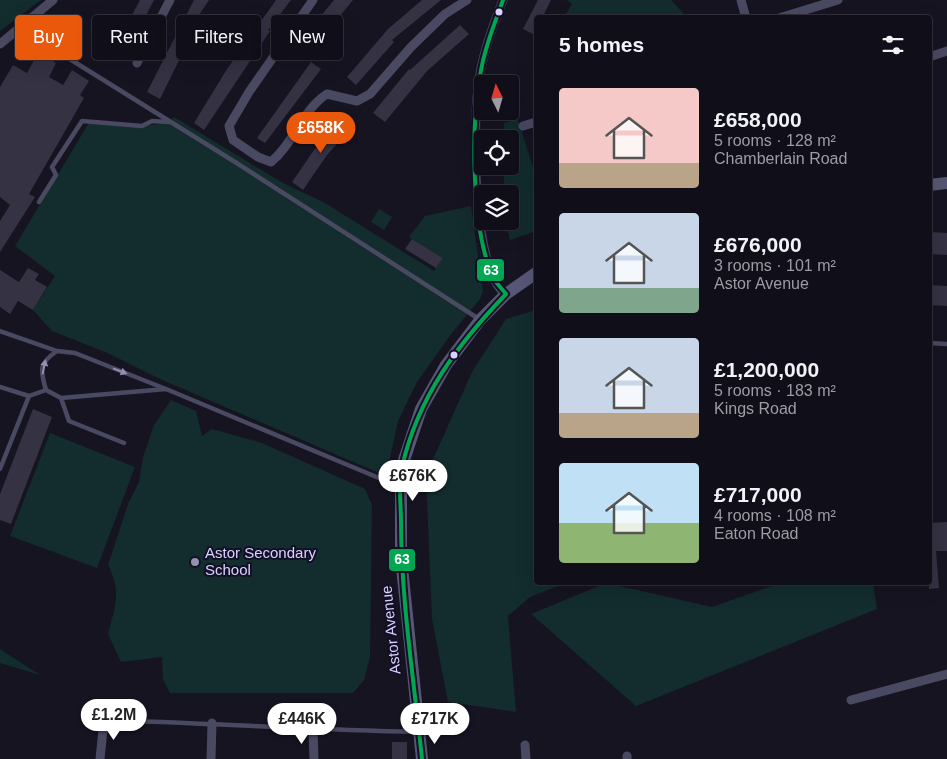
<!DOCTYPE html>
<html lang="en">
<head>
<meta charset="utf-8">
<style>
  :root { --surface:#100f19; --page:#191822; --text:#f1f3f6; --muted:#9c9ca2; --line:#302f38; --accent:#ea580c }
  body { margin:0; font-family:Helvetica,sans-serif; background:var(--page); color:var(--text); height:100vh; display:flex; flex-direction:column; font-size:19px; white-space:nowrap }
  * { box-sizing:border-box; margin:0 }
  p { font-size:16px; color:var(--muted) }
  .icon { flex:none; width:28px; height:28px; fill:none; stroke:currentColor; stroke-width:2; stroke-linecap:round; stroke-linejoin:round }
  .map { position:relative; flex:1; overflow:hidden }
  .details { position:absolute; left:534px; top:15px; width:398px; height:570px; display:flex; flex-direction:column; background:var(--surface); border-radius:5px; box-shadow:0 5px 20px #0002,0 0 0 1px var(--line) }
  .details>* { flex:none }
  .hud { position:absolute; left:15px; top:15px; width:444px; height:45px; display:flex; gap:10px }
  .needle { width:32px; rotate:355deg }
  .fabs { position:absolute; left:474px; top:75px; display:grid; gap:10px }
  .fabs a { display:grid; place-items:center; width:45px; height:45px; border-radius:5px; background:var(--surface); box-shadow:0 5px 20px #0002,0 0 0 1px var(--line); font-size:25px }
  .price { position:absolute; translate:-50% -42px; padding:0 11px; border-radius:18px; background:#fff; color:#222; font-size:16px; line-height:32px; filter:drop-shadow(0 1px 2px #0008) }
  .price::after { content:''; position:absolute; left:50%; top:30px; width:15px; height:11px; margin-left:-8px; background:inherit; clip-path:polygon(0 0,100% 0,50% 100%) }
  .price.active { background:var(--accent); color:#fff }
  ul { padding:0; list-style:none }
  li { display:flex; align-items:center; gap:15px; height:125px; padding:0 25px }
  li span { display:grid; place-items:center; flex:none; width:140px; height:100px; border-radius:5px; color:#555 }
  li>.icon { margin-inline-start:auto }
  span .icon { width:60px; height:60px; fill:#fffc; stroke-width:1 }
  li b { font-size:21px }
  h2 { display:flex; justify-content:space-between; align-items:center; height:60px; padding:0 25px; font-size:21px }
  .pill { padding:0 18px; border-radius:5px; background:var(--surface); box-shadow:0 5px 20px #0002,0 0 0 1px var(--line); font-size:18px; line-height:45px }
  .pill.active { background:var(--accent); color:#fff }
  .map>svg:first-child { display:block }
  .green { fill:#132c2d }
  .building { fill:#343243 }
  .lines { fill:none; stroke-linecap:round; stroke-linejoin:round }
  .lane { stroke:#4a4962; stroke-width:4.5 }
  .street { stroke:#4a4962; stroke-width:9 }
  .secondary { stroke:#575674; stroke-width:12 }
  .bus-1-casing { stroke:#130f26; stroke-width:8 }
  .bus-1 { stroke:#00a651; stroke-width:4 }
  .oneway { fill:#928eb0 }
  .bus-dot { fill:#d9d4ff; stroke:#130f26; stroke-width:2 }
  .poi-dot { fill:#9591b1; stroke:#130f26; stroke-width:2 }
  .labels { text-anchor:middle; stroke-width:4; stroke-linejoin:round; paint-order:stroke }
  .poi-label { font-size:15px; fill:#d9d4ff; stroke:#130f26; text-anchor:start }
  .street-label { font-size:15px; fill:#d9d4ff; stroke:#130f26 }
  .line-badge { stroke:#130f26; stroke-width:2 }
  .badge-label { font-size:14px; text-anchor:middle; font-weight:bold; fill:#fff }
</style>
</head>
<body>
<div class="map">
<svg width="947" height="759" viewBox="0 0 947 759">
  <rect width="100%" height="100%" fill="#161421"/>
  <path class="green" d="M0,0h41l-41,31z
    M567,0h104l16,17h-123l8,-13z
    M174,117l109,66 42,20 109,68 9,-13 -34,-21 16,-21 46,-10 12,85 -3,8 -28,34 -35,49 -19,39 -12,55 -226,-97 -50,-25 -58,-23 -19,-21 22,-34 -40,-30 75,-125c20,2 70,11 84,-4z
    M518,119l18,58v54l-26,9 -5,-19h5v-27h-6v-28h6v-27h-6v-16z
    M379,209l13,8 -8,13 -13,-8z
    M536,310v272l30,1 -36,14 -22,19 8,96 -68,-10 -16,-83 -6,-144 46,-103 34,-53z
    M171,400l25,11 6,25 10,-7 50,14 103,46 7,16 -2,152 -6,23 -11,13h-183l-7,-14 -1,-22 -41,5 -13,-28c7,-27 14,-42 0,-69l20,-61 11,-22 4,-25 11,-32z
    M50,433l85,34 -38,101 -87,-32z
    M606,583l106,24 60,-21 1,-3h100l4,26 -241,97 -105,-92z
    M0,649l40,26 -40,-12z"/>
  <path class="building" d="M140,0h14l-23,44 -11,-6z
    M194,0h15l-15,23 3,1 -37,75 -13,-7z
    M276,0h15l-23,30 2,1 -66,99 -10,-7 33,-54z
    M334,0h19l-42,51 -11,-10z
    M422,0h19l-49,40 2,2 -38,43 -9,-8 41,-48z
    M538,0h13l-9,18h-6v11l-3,5 -10,-5z
    M460,25l9,9 -42,37 -42,51 -12,-9 36,-44 1,1z
    M38,53l18,10 -7,14 14,8 9,-15 17,11 -9,14 4,3 -55,96 6,3 -35,55v-31l10,-16 -10,-8v-110l13,-22 14,8z
    M311,62l10,7 -56,74 -8,-5z
    M342,118l10,9 -25,28 -24,35 -11,-8 22,-32z
    M929,232l18,1v22l-18,-1z
    M412,239l31,19 -7,10 -31,-19z
    M28,268l11,6 -4,6 12,7 -14,23 -15,-9 -8,13 -10,-7v-37l19,12z
    M929,285l18,1v20l-18,-1z
    M33,409l19,8 -41,107 -11,-4v-26z
    M947,522v29h-11l3,37 -10,1v-66z
    M392,742h15v17h-15z"/>
  <g class="lines">
    <path class="lane" d="M20,28l215,134 244,157
      M39,202l17,-27 -4,-8 30,-46 60,5 10,-5 17,1
      M0,331l57,20
      M929,343l18,1
      M0,387l29,9 17,-6
      M166,389l-105,9 -15,-8c-6,-20 -7,-27 11,-39l18,2 91,36 232,97
      M61,398l8,23 55,22
      M0,469l29,-73
      M104,720c104,3 209,10 313,12"/>
    <path class="street" d="M313,0l-64,92 -20,34 4,14 25,17 13,5c23,-19 31,-52 56,-68l30,7 13,-7 41,-47 34,-33 22,-14
      M503,0c-11,29 -22,57 -25,88 -5,40 -6,184 28,206
      M741,0l5,18
      M779,18l59,-18
      M0,44l53,-44
      M929,57l18,-6
      M137,63l33,-63
      M523,126l13,-4
      M851,700l96,-26
      M313,730l1,29
      M525,745l1,14
      M627,756v3
      M100,759l4,-39
      M211,759l1,-36"/>
    <path class="secondary" d="M929,185l18,-2
      M422,759l-21,-201v-89l20,-60 25,-44 34,-45 26,-26 30,-21"/>
    <defs>
      <path id="bus-1" d="M422,759c-8,-79 -21,-159 -21,-238 0,-17 -3,-38 1,-54 16,-70 55,-122 104,-173 -4,-5 -9,-10 -12,-15 -23,-47 -23,-151 -14,-203 4,-26 14,-51 23,-76"/>
    </defs>
    <use href="#bus-1" class="bus-1-casing"/>
    <use href="#bus-1" class="bus-1"/>
  </g>
  <defs><path id="oneway-solid" d="M-6-.8H1V-3.2L6.5 0L1 3.2V.8H-6Z" transform="scale(1.25)"/></defs>
  <g class="oneway">
    <use href="#oneway-solid" transform="translate(44 367) rotate(-79)"/>
    <use href="#oneway-solid" transform="translate(120 371) rotate(21)"/>
  </g>
  <g class="bus-dot">
    <circle cx="499" cy="12" r="4.5"/>
    <circle cx="454" cy="355" r="4.5"/>
  </g>
  <circle class="poi-dot" cx="195" cy="562" r="5"/>
  <g class="labels">
    <g class="poi-label">
      <text x="205" y="558">Astor Secondary<tspan x="205" dy="17">School</tspan></text>
    </g>
    <g class="street-label">
      <text transform="translate(391 630) rotate(-96)" y="5">Astor Avenue</text>
    </g>
  </g>
  <g class="line-badge">
    <rect x="476" y="258" width="29" height="24" rx="5" fill="#00a651"/>
    <rect x="388" y="548" width="28" height="24" rx="5" fill="#00a651"/>
  </g>
  <g class="badge-label">
    <text x="491" y="275">63</text>
    <text x="402" y="564">63</text>
  </g>
</svg>
<div class="fabs">
<a><svg class="needle" viewBox="-14 -14 28 28"><path d="M0-13l5 13h-10z" fill="#e53935"/><path d="M0 13l5-13h-10z" fill="#9c9ca2"/></svg></a>
<a><svg class="icon" aria-label="locate" viewBox="0 0 24 24"><circle cx="12" cy="12" r="6"/><path d="M12 2v4M12 18v4M2 12h4M18 12h4"/></svg></a>
<a><svg class="icon" aria-label="layers" viewBox="0 0 24 24"><path d="M12 4l9 5-9 5-9-5zM3 14l9 5 9-5"/></svg></a>
</div>
<b class="price active" style="left:321px;top:154px">£658K</b>
<b class="price" style="left:413px;top:502px">£676K</b>
<b class="price" style="left:114px;top:741px">£1.2M</b>
<b class="price" style="left:302px;top:745px">£446K</b>
<b class="price" style="left:435px;top:745px">£717K</b>
<div class="hud">
<a class="pill active">Buy</a>
<a class="pill">Rent</a>
<a class="pill">Filters</a>
<a class="pill">New</a>
</div>
<section class="details">
<h2>5 homes<svg class="icon" aria-label="filters" viewBox="0 0 24 24"><path d="M4 7h16M4 17h16"/><circle cx="9" cy="7" r="2"/><circle cx="15" cy="17" r="2"/></svg></h2>
<ul>
<li><span style="background:linear-gradient(#f6c9c9 75%,#b9a48a 0)"><svg class="icon" aria-label="home" viewBox="0 0 24 24"><path d="M3 11l9-7 9 7M6 9v11h12V9"/></svg></span><div><b>£658,000</b><p>5 rooms · 128 m²</p><p>Chamberlain Road</p></div></li>
<li><span style="background:linear-gradient(#c9d6e8 75%,#7fa58c 0)"><svg class="icon" aria-label="home" viewBox="0 0 24 24"><path d="M3 11l9-7 9 7M6 9v11h12V9"/></svg></span><div><b>£676,000</b><p>3 rooms · 101 m²</p><p>Astor Avenue</p></div></li>
<li><span style="background:linear-gradient(#c9d6e8 75%,#b9a48a 0)"><svg class="icon" aria-label="home" viewBox="0 0 24 24"><path d="M3 11l9-7 9 7M6 9v11h12V9"/></svg></span><div><b>£1,200,000</b><p>5 rooms · 183 m²</p><p>Kings Road</p></div></li>
<li><span style="background:linear-gradient(#bfe0f5 60%,#8fb573 0)"><svg class="icon" aria-label="home" viewBox="0 0 24 24"><path d="M3 11l9-7 9 7M6 9v11h12V9"/></svg></span><div><b>£717,000</b><p>4 rooms · 108 m²</p><p>Eaton Road</p></div></li>
</ul>
</section>
</div>
</body>
</html>
